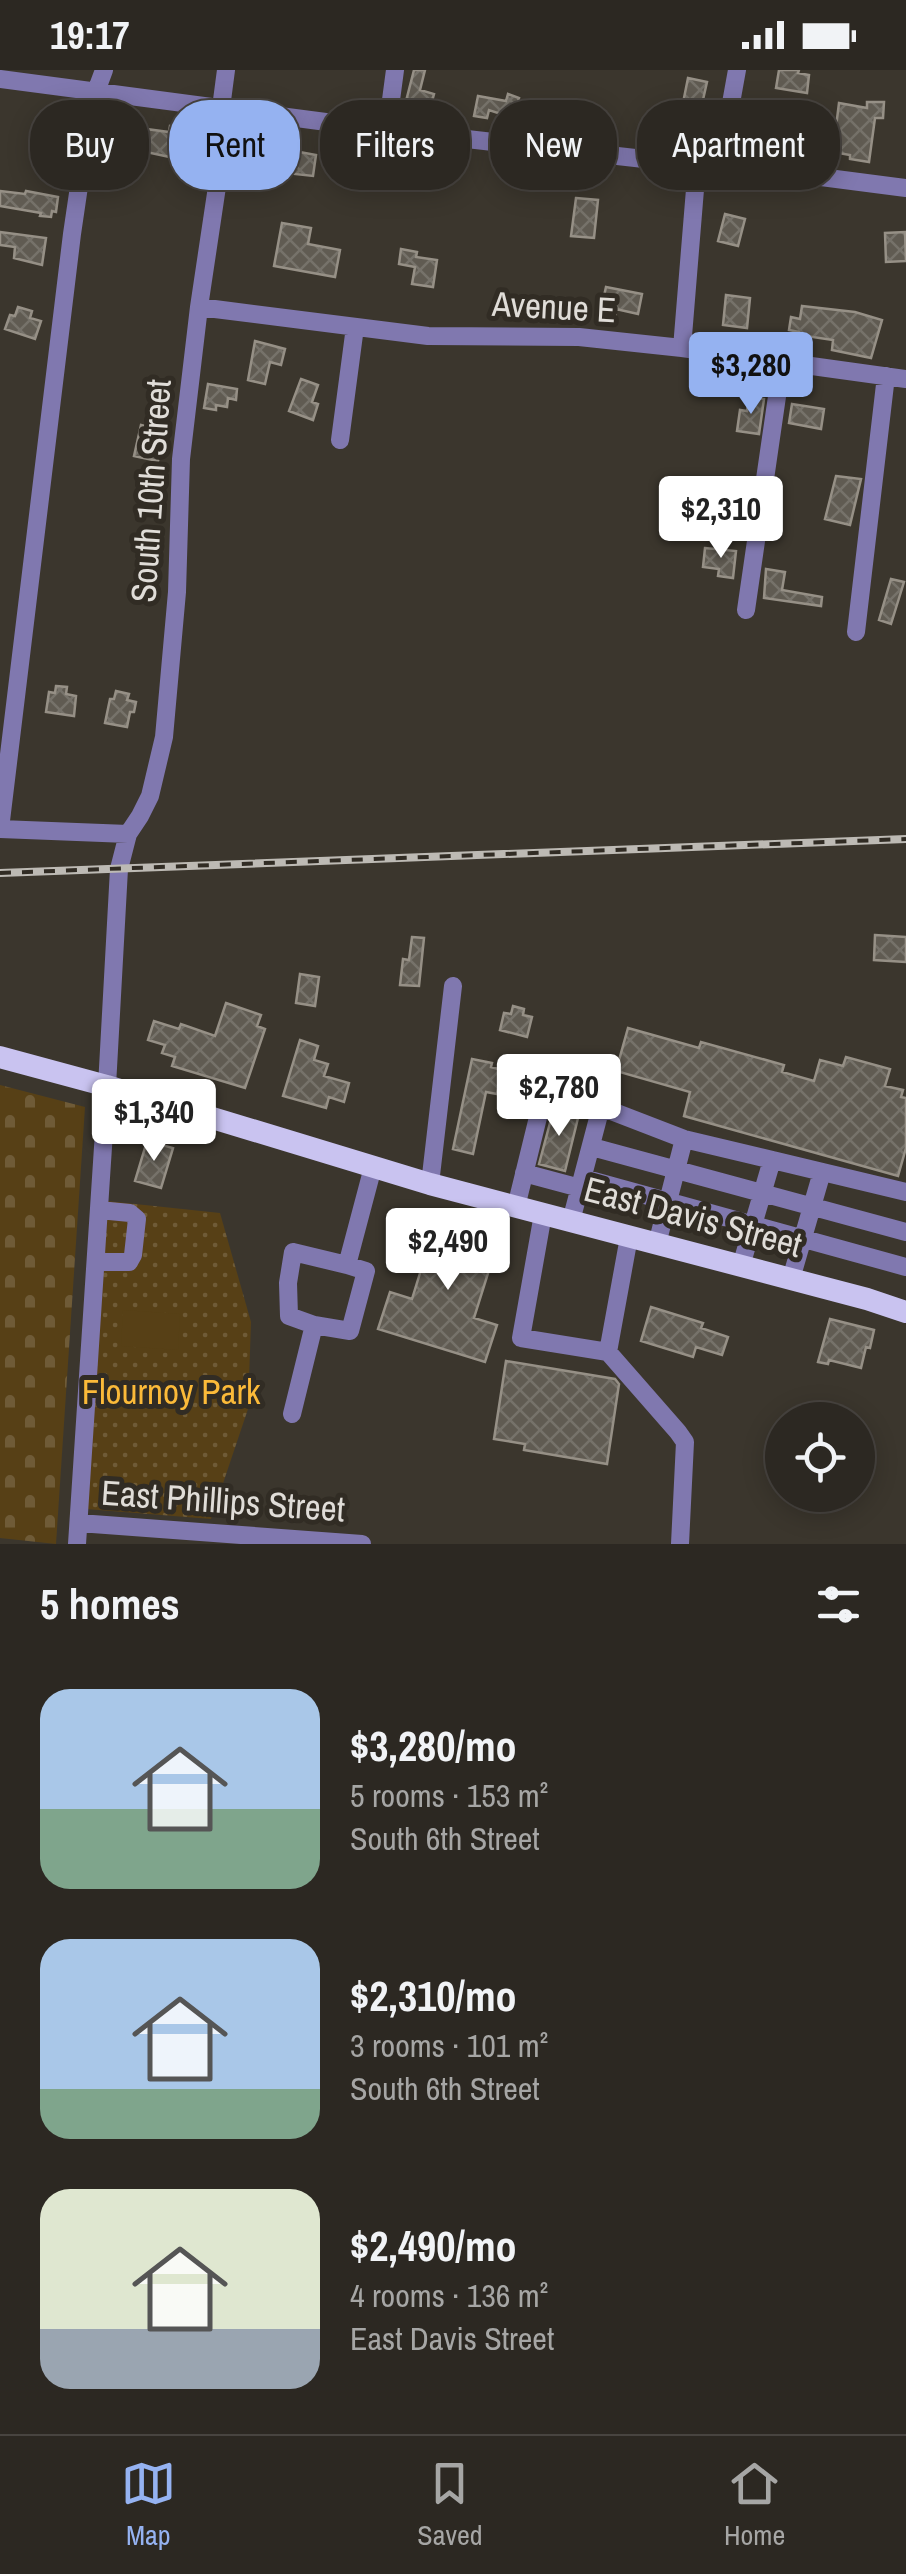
<!DOCTYPE html>
<html lang="en">
<head>
<meta charset="utf-8">
<style>
  :root { --surface:#2c2822; --page:#34302a; --text:#f1f3f6; --muted:#a6a6a5; --line:#484440; --accent:#95b2f1 }
  body { margin:0; font-family:"Archivo Narrow",sans-serif; background:var(--page); color:var(--text); height:100vh; display:flex; flex-direction:column; font-size:38px; white-space:nowrap }
  * { box-sizing:border-box; margin:0 }
  p { font-size:32px; color:var(--muted) }
  .icon { flex:none; width:55px; height:55px; fill:none; stroke:currentColor; stroke-width:2; stroke-linecap:round; stroke-linejoin:round }
  .map { position:relative; height:1474px; overflow:hidden }
  .drawer { display:flex; flex-direction:column; background:var(--surface); flex:1 }
  .drawer>* { flex:none }
  .hud { position:absolute; left:30px; top:30px; width:848px; height:90px; display:flex; gap:20px }
  .tools { position:absolute; left:765px; top:1332px; display:grid; gap:20px }
  .tools a { display:grid; place-items:center; width:110px; height:110px; border-radius:50%; background:var(--surface); box-shadow:0 5px 25px #0003,0 0 0 2px var(--line); font-size:50px }
  .price { position:absolute; translate:-50% -85px; padding:0 22px; border-radius:10px; background:#fff; color:#222; font-size:32px; line-height:65px; filter:drop-shadow(0 2px 5px #0008) }
  .price::after { content:''; position:absolute; left:50%; top:60px; width:30px; height:22px; margin-left:-15px; background:inherit; clip-path:polygon(0 0,100% 0,50% 100%) }
  .price.on { background:var(--accent); color:#111 }
  ul { padding:0; list-style:none }
  li { display:flex; align-items:center; gap:30px; height:250px; padding:0 40px }
  li span { display:grid; place-items:center; flex:none; width:280px; height:200px; border-radius:30px; color:#555 }
  li>.icon { margin-inline-start:auto }
  span .icon { width:120px; height:120px; fill:#fffc; stroke-width:1 }
  li b { font-size:42px }
  h2 { display:flex; justify-content:space-between; align-items:center; height:120px; padding:0 40px; font-size:42px }
  .pill { padding:0 35px; border-radius:40px; background:var(--surface); box-shadow:0 5px 25px #0003,0 0 0 2px var(--line); font-size:35px; line-height:90px }
  .pill.on { background:var(--accent); color:#111 }
  .status { display:flex; justify-content:space-between; align-items:center; height:70px; padding:0 50px; background:var(--surface); direction:ltr }
  .status svg { height:28px; fill:currentColor }
  .tab-bar { display:flex; justify-content:space-around; align-items:center; height:140px; border-top:2px solid var(--line); background:var(--surface); font-size:28px; color:var(--muted) }
  .tab-bar a { display:grid; justify-items:center; gap:5px }
  .tab-bar .on { color:var(--accent) }
  .map>svg:first-child { display:block }
  .green { fill:url(#green-dots) }
  .cemetery { fill:url(#cemetery-stones) }
  .pitch { fill:#574016 }
  .building { fill:url(#building-cross-hatch); stroke:#969086; stroke-width:2.5 }
  .lines { fill:none; stroke-linecap:round; stroke-linejoin:round }
  .minor { stroke:#8078af; stroke-width:18 }
  .major { stroke:#c9c3f0; stroke-width:22 }
  .rail-casing { stroke:#bdbab4; stroke-width:8 }
  .rail { stroke:#312c24; stroke-width:4; stroke-dasharray:11; stroke-linecap:butt }
  .labels { text-anchor:middle; stroke-width:10; stroke-linejoin:round; paint-order:stroke }
  .street-label { font-size:35px; fill:#e0ddd8; stroke:#312c24 }
  .park-label { font-size:35px; fill:#fbba39; stroke:#312c24 }
</style>
</head>
<body>
<div class="status"><b>19:17</b><svg viewBox="0 0 49 12"><path d="M0 12V9h3v3zM5 12V6h3v6zM10 12V3h3v9zM15 12V0h3v12zM26 1h20v11H26zM47 4h2v5h-2z"/></svg></div>
<div class="map">
<svg width="906" height="1474" viewBox="0 0 906 1474">
  <defs>
    <pattern id="green-dots" width="8" height="8" patternUnits="userSpaceOnUse" patternTransform="scale(2.5)"><rect width="8" height="8" fill="#574016"/><path d="M2 2h.1M6 6h.1" fill="none" stroke="#6f5b37" stroke-width="1.8" stroke-linecap="round"/></pattern>
    <pattern id="cemetery-stones" width="16" height="16" patternUnits="userSpaceOnUse" patternTransform="scale(2.5)"><rect width="16" height="16" fill="#574016"/><path d="M2 7V4a2 2 0 0 1 4 0v3zM10 15v-3a2 2 0 0 1 4 0v3z" fill="#6f5b37"/></pattern>
    <pattern id="building-cross-hatch" width="8" height="8" patternUnits="userSpaceOnUse" patternTransform="scale(2.5)"><rect width="8" height="8" fill="#605b52"/><path d="M0 0l8 8M0 8l8-8" fill="none" stroke="#76726a"/></pattern>
  </defs>
  <rect width="100%" height="100%" fill="#3b362d"/>
  <path class="green" d="M107,1131l113,12 31,109 -3,87 -37,110 -125,-10z"/>
  <path class="cemetery" d="M0,1015l85,22 -29,437 -56,-6z"/>
  <path class="pitch" d="M123,1240l57,4 -2,36 -57,-4z"/>
  <path class="building" d="M414,0h11l-5,20 14,4 -6,22 -24,-7z
    M779,0h20l-1,3 11,2 -2,18 -31,-5z
    M688,8l19,4 -9,40 -18,-4z
    M508,24l11,4 -6,20 -24,-8 -2,8 -13,-2 4,-20 28,5z
    M867,32h17l-1,16h-8l-6,44 -19,-3v-4l-17,-3 2,-13 -7,-1 2,-12 6,1 3,-24 28,5z
    M112,44l13,2 -2,16 22,4 1,-7 23,3 1,-6 24,4 1,-6 14,3 -7,37 -65,-14 -3,18 -13,-2 2,-15 -15,-1z
    M269,64l11,1 -2,13 38,7 -3,21 -37,-4v-4l-11,-2z
    M0,121l25,3 1,-3 32,6 -2,15 -4,-1 -1,6 -11,-1 1,-3 -41,-7z
    M576,128l22,2 -4,38 -23,-2z
    M725,144l20,5 -7,27 -20,-5z
    M282,153l29,5 -3,16 32,6 -5,27 -61,-11z
    M0,162l46,6 -4,27 -28,-7 1,-11 -15,-2z
    M905,162l1,29 -20,1 -1,-29z
    M401,179l16,3 -1,5 21,3 -4,27 -21,-3 3,-17 -16,-3z
    M606,217l36,7 -4,20 -22,-5 -1,8 -15,-3z
    M726,225l24,3 -3,30 -24,-3z
    M802,236l53,6 27,8 -11,38 -39,-8 1,-10 -34,-5v-3l-10,-2 2,-13 9,2z
    M18,237l14,4 -2,7 11,3 -6,18 -30,-10 5,-14 5,1z
    M255,271l30,8 -4,16 -11,-3 -5,22 -17,-4z
    M301,309l17,6 -6,17 6,2 -5,16 -24,-9z
    M208,314l29,5 -1,11 -8,-2 -1,9 -11,-2v5l-12,-2z
    M749,327l15,2 -5,35 -22,-3 3,-21 7,1z
    M792,334l32,5 -3,20 -32,-6z
    M141,355l24,6 -7,30 -24,-5z
    M836,406l25,3 -11,46 -25,-6z
    M705,478l31,3 -3,27 -15,-2 1,-7 -16,-2z
    M766,499l19,3 -3,18 40,7 -1,9 -57,-8z
    M891,509l13,3 -13,42 -12,-4z
    M56,616l11,1 -1,7 10,2 -2,20 -28,-4 3,-20 6,1z
    M116,621l13,3 -2,6 9,2 -2,10h-4l-3,15 -22,-4 5,-24h4z
    M875,865l31,2v25l-32,-2z
    M412,867l12,1 -5,48 -19,-1 3,-26 6,1z
    M300,904l19,3 -4,29 -19,-3z
    M226,933l35,12 -4,11 8,3 -20,59 -73,-22 3,-9 -13,-4 3,-8 -17,-5 6,-19 25,8 2,-5 34,12z
    M513,936l11,3 -1,6 9,2 -5,20 -27,-7 4,-17 7,1z
    M628,958l71,20 2,-6 83,23 -2,7 32,9 6,-21 23,6 3,-9 44,12 -5,17 18,4 -2,7 5,1v50l-8,28 -214,-60 6,-24 -74,-21z
    M300,970l18,6 -4,14 14,4 -4,12 25,7 -5,19 -15,-5 -3,11 -43,-12z
    M472,989l20,4 -1,4 11,3 -5,24 -11,-2 -13,62 -20,-5z
    M554,1038l25,6 -14,57 -26,-7z
    M147,1071l26,7 -12,40 -26,-7z
    M438,1145l62,20 -26,83 23,7 -12,37 -107,-33 12,-37 22,7z
    M651,1237l52,16 -2,5 27,9 -6,18 -26,-8 -3,10 -52,-16z
    M830,1249l44,11 -4,18 -4,-1 -5,21 -32,-8 -1,4 -10,-2z
    M506,1291l109,18 4,5 -12,80 -83,-14 1,-6 -31,-5z"/>
  <g class="lines">
    <path class="minor" d="M0,9l387,51 310,35 23,-1 186,24
      M221,38l5,-38
      M387,60l8,-60
      M720,94l17,-94
      M199,237l229,29 151,1 103,11 224,31
      M682,278l15,-183
      M340,370l15,-113
      M746,540l36,-248
      M856,562l30,-256
      M0,759l72,-595 19,-129 13,-35
      M0,759l128,5
      M592,1077l314,85
      M524,1103l56,15
      M583,1108l323,89
      M430,1114l23,-198
      M516,1137l26,-106 10,-7 49,13
      M543,1144l-22,124 87,14 21,-115
      M571,1151l30,-114 83,32 222,53
      M657,1174l27,-105
      M96,1192h33l4,-7 4,-36 -7,-6 -31,-3
      M741,1196l31,-106
      M791,1209l31,-107
      M314,1255l36,6 16,-60 -19,-6
      M608,1282l70,80 7,10 -5,102
      M292,1344l22,-89 -25,-9 -1,-33 5,-31 54,13 26,-98
      M79,1453l283,21
      M77,1474l30,-458 12,-217 9,-35 12,-18 10,-20 14,-59 13,-145 4,-133 18,-152 19,-127 13,-70"/>
    <path class="major" d="M0,987l107,29 323,98 437,115 39,13"/>
    <defs>
      <path id="rail" d="M0,803l906,-34"/>
    </defs>
    <use href="#rail" class="rail-casing"/>
    <use href="#rail" class="rail"/>
  </g>
  <g class="labels">
    <g class="street-label">
      <text transform="translate(554 237) rotate(3)" y="12">Avenue E</text>
      <text transform="translate(151 421) rotate(-86)" y="12">South 10th Street</text>
      <text transform="translate(693 1147) rotate(15)" y="12">East Davis Street</text>
      <text transform="translate(223 1431) rotate(4)" y="12">East Phillips Street</text>
    </g>
    <g class="park-label">
      <text x="171" y="1334">Flournoy Park</text>
    </g>
  </g>
</svg>
<div class="tools">
<a><svg class="icon" aria-label="locate" viewBox="0 0 24 24"><circle cx="12" cy="12" r="6"/><path d="M12 2v4M12 18v4M2 12h4M18 12h4"/></svg></a>
</div>
<b class="price on" style="left:751px;top:347px">$3,280</b>
<b class="price" style="left:721px;top:491px">$2,310</b>
<b class="price" style="left:559px;top:1069px">$2,780</b>
<b class="price" style="left:154px;top:1094px">$1,340</b>
<b class="price" style="left:448px;top:1223px">$2,490</b>
<div class="hud">
<a class="pill">Buy</a>
<a class="pill on">Rent</a>
<a class="pill">Filters</a>
<a class="pill">New</a>
<a class="pill">Apartment</a>
</div>
</div>
<section class="drawer">
<h2>5 homes<svg class="icon" aria-label="filters" viewBox="0 0 24 24"><path d="M4 7h16M4 17h16"/><circle cx="9" cy="7" r="2"/><circle cx="15" cy="17" r="2"/></svg></h2>
<ul>
<li><span style="background:linear-gradient(#a9c7e8 60%,#7fa58c 0)"><svg class="icon" aria-label="home" viewBox="0 0 24 24"><path d="M3 11l9-7 9 7M6 9v11h12V9"/></svg></span><div><b>$3,280/mo</b><p>5 rooms · 153 m²</p><p>South 6th Street</p></div></li>
<li><span style="background:linear-gradient(#a9c7e8 75%,#7fa58c 0)"><svg class="icon" aria-label="home" viewBox="0 0 24 24"><path d="M3 11l9-7 9 7M6 9v11h12V9"/></svg></span><div><b>$2,310/mo</b><p>3 rooms · 101 m²</p><p>South 6th Street</p></div></li>
<li><span style="background:linear-gradient(#dfe7d0 70%,#9aa5b1 0)"><svg class="icon" aria-label="home" viewBox="0 0 24 24"><path d="M3 11l9-7 9 7M6 9v11h12V9"/></svg></span><div><b>$2,490/mo</b><p>4 rooms · 136 m²</p><p>East Davis Street</p></div></li>
</ul>
</section>
<nav class="tab-bar">
<a class="on"><svg class="icon" aria-label="map" viewBox="0 0 24 24"><path d="M3 6l6-2 6 2 6-2v14l-6 2-6-2-6 2zM9 4v14M15 6v14"/></svg>Map</a>
<a><svg class="icon" aria-label="saved" viewBox="0 0 24 24"><path d="M7 4h10v16l-5-4-5 4z"/></svg>Saved</a>
<a><svg class="icon" aria-label="home" viewBox="0 0 24 24"><path d="M3 11l9-7 9 7M6 9v11h12V9"/></svg>Home</a>
</nav>
</body>
</html>
